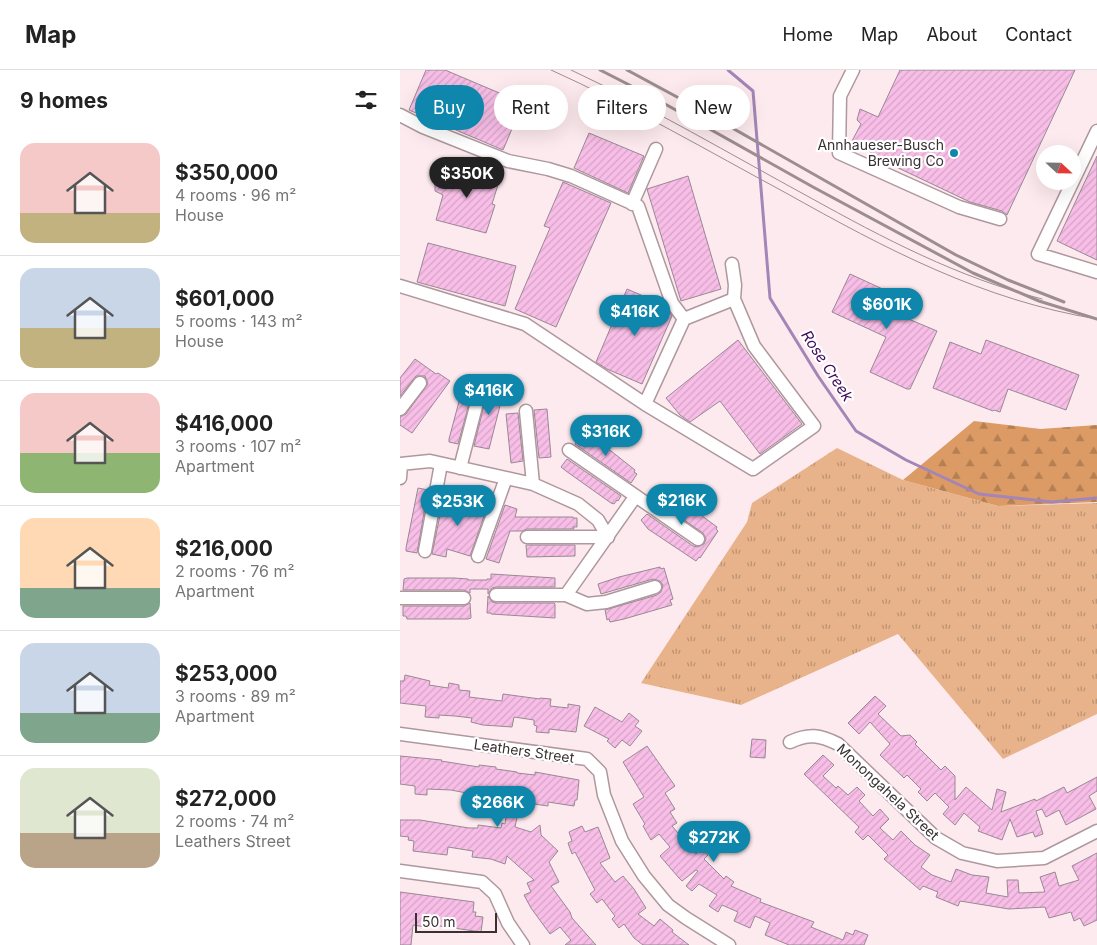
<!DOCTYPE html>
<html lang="en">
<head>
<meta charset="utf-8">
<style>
  :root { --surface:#fff; --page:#f2f2f2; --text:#222; --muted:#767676; --line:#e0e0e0; --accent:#0f86ab }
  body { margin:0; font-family:Inter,sans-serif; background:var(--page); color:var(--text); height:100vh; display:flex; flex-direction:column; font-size:19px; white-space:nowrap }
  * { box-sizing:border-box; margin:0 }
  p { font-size:16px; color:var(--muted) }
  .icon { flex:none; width:28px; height:28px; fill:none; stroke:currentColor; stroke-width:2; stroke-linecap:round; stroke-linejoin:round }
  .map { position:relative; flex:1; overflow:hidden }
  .panel { display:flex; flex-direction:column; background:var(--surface); width:400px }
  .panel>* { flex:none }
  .top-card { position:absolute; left:15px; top:15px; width:475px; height:45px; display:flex; gap:10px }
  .needle { width:32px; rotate:112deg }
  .fabs { position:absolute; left:636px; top:75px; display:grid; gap:10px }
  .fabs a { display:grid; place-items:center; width:45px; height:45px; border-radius:50%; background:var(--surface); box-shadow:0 5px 20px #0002; font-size:25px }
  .scale { position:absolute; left:15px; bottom:12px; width:82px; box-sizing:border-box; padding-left:5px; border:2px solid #393032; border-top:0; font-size:14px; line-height:18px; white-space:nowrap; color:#393032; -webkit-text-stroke:4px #fff; paint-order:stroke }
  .price { position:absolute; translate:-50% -42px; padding:0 11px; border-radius:18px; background:var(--accent); color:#fff; font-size:16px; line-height:32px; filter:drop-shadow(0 1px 2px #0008) }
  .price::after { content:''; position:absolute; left:50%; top:30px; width:15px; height:11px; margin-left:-8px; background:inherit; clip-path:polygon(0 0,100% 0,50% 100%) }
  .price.current { background:#222; color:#fff }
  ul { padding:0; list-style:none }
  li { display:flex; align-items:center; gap:15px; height:125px; padding:0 20px }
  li+li { border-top:1px solid var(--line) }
  li span { display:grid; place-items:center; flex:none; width:140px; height:100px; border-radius:15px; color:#555 }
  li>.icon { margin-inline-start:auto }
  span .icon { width:60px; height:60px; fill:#fffc; stroke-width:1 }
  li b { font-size:21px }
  h2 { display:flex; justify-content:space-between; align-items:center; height:60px; padding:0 20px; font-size:21px }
  .chip { padding:0 18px; border-radius:22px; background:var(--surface); box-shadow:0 5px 20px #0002; font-size:18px; line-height:45px }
  .chip.current { background:var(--accent); color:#fff }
  header { display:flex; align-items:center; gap:30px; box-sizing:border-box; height:70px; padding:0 25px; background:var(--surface); border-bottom:1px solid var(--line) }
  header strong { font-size:24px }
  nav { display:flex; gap:28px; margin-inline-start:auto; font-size:18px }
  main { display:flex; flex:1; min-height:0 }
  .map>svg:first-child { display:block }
  .grass { fill:url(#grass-tufts) }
  .forest { fill:url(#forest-firs) }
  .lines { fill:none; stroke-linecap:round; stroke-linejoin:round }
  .stream { stroke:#a385b7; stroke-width:3 }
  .building { fill:url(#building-hatch); stroke:#998894 }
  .minor-casing { stroke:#ae989d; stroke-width:15 }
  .minor { stroke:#fff; stroke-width:12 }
  .tram { stroke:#9b8d90; stroke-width:1 }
  .rail { stroke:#9b8d90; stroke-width:3 }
  .poi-dot { fill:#0f86ab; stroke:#fff; stroke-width:2 }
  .labels { text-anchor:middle; stroke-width:4.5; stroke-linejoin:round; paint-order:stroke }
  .poi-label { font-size:14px; fill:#393032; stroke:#fff; text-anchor:end }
  .street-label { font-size:14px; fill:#393032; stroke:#fff }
  .water-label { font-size:15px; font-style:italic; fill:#400a5d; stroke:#fff }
</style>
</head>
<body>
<header>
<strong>Map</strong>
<nav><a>Home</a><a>Map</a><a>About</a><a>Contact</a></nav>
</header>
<main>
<section class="panel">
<h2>9 homes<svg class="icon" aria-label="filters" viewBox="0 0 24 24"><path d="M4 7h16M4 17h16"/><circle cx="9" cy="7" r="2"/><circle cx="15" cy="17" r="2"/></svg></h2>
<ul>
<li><span style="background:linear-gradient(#f6c9c9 70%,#c2b280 0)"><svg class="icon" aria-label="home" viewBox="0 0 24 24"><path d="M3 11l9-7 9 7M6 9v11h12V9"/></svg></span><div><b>$350,000</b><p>4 rooms · 96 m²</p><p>House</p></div></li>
<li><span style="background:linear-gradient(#c9d6e8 60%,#c2b280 0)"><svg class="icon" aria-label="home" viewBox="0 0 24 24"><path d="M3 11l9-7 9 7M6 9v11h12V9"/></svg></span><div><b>$601,000</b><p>5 rooms · 143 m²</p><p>House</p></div></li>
<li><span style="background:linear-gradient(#f6c9c9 60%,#8fb573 0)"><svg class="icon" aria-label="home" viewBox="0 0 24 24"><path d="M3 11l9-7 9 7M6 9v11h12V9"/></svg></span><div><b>$416,000</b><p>3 rooms · 107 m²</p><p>Apartment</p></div></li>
<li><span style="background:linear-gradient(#ffd9b3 70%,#7fa58c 0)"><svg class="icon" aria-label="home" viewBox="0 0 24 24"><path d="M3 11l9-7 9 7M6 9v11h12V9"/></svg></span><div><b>$216,000</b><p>2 rooms · 76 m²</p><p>Apartment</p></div></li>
<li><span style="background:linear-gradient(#c9d6e8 70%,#7fa58c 0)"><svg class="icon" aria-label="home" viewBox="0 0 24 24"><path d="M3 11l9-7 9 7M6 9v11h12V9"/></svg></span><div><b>$253,000</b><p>3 rooms · 89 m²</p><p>Apartment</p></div></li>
<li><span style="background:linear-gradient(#dfe7d0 65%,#b9a48a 0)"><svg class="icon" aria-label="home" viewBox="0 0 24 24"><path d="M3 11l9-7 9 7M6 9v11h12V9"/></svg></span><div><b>$272,000</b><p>2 rooms · 74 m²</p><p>Leathers Street</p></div></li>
</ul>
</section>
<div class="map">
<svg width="697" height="875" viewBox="0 0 697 875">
  <defs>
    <pattern id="grass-tufts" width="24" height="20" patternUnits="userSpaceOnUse" patternTransform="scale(1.25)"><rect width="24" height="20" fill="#e8b38a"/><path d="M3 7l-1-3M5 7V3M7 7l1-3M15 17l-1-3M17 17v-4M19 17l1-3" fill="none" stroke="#bd9271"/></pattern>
    <pattern id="forest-firs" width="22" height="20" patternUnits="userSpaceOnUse" patternTransform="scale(1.25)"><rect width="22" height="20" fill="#dc9b64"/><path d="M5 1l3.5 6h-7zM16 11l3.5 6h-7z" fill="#b37f53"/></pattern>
    <pattern id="building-hatch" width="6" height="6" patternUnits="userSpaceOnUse" patternTransform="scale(1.25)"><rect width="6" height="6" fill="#f8bee7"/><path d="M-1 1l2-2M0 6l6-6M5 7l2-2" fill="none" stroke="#d5a4c7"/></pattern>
  </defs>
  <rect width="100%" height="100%" fill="#fdeaee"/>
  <path class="grass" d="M437,378l66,32 95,26 99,-3v211l-94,45 -105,-125 -157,71 -100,-22 106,-161 5,-19z"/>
  <path class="forest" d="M574,351l66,8 57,-4v77l-99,4 -95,-26z"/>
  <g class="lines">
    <path class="stream" d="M328,0l25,21 17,207 48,78 38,55 50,29 73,34 73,8 45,-4"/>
  </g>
  <path class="building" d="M26,0h19l78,33 -20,47 -94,-40z
    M500,0h175l-68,145 -5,-4 -32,-9 -78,-37 -40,-24 9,-17 -4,-4 3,-11 18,8z
    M189,63l55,23 -16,37 -54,-25z
    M697,86v104l-40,-19z
    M87,96l15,6 -10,32 3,1 -9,28 -50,-13 7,-25 -8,-4v-8l6,-15 41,13z
    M288,106l33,113 -40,12 -34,-112z
    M163,112l48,21 -55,124 -41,-18 35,-81 -6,-2z
    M28,173l88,23 -11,40 -88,-24z
    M450,204l50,23 -1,1 6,3 -6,14 38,16 -27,58h-3l-37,-17 16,-35 -54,-25z
    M227,219l37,16 8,11 -30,68 -35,-15 -11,-7z
    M338,270l64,84 -42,30 -40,-53 -30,21 -10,-7 -14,-17z
    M586,270l93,35 -13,35 -58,-21 -8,23 -6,-2 -1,1 -60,-23 17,-46 31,12z
    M15,289l21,15 2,-1 12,8 -38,52 -12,-8v-8l6,-3 22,-30 -3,-8h-9l-16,20v-18z
    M65,309l10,3 -17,62 -9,-2v-3z
    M91,313l13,4v3l-15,59 -15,-3 15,-61h1z
    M147,339l4,48 -12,1 -5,-48z
    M118,343l5,48 -12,2 -5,-49z
    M182,363l3,1 26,17 24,19 -1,2 3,2 -6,9 -56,-39z
    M167,389l54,37 -3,5 -1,-1 -3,4 -3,-1 -45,-32 -5,-4z
    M18,418l10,2 -11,63 -11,-2v-3z
    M265,420l21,14 31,23 -1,2 2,2 -18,27 -1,-1 -3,4 -48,-32 -7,-9 6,-6 46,32 5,1 6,-3 2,-5 -3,-6 -46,-32z
    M45,421l13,3 -2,17 15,4 5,-16 13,3 -19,54 -23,-7 -1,8 -14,-3z
    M105,435l12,4 -2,8h58v1h4v9h-4l1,2h-47l-5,2h-12l-11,32 -13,-4z
    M126,475h49v11l-48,1z
    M260,497l1,2 3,-1 9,31 -3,1 2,5 -48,14 -14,3 -1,-3 -2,1 -2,-10 52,-15 4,-3 2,-7 -3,-4 -7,-2 -52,15 -3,-10 21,-7z
    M91,504l64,4v9h-59l-4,1 -4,6v-5h-18v4l-6,-3h-61l1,-11 3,-1h47l14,1v1h19v-1h4z
    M88,526l4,6 4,1h58l1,1v14l-64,-4v-1h-4z
    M70,533l1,15 -3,1h-61l-1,-3h-3v-10h61z
    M5,605l25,6 -1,4 19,3 1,-5 10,2v5l11,1 -1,6 33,4 1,-7 37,5v-1l11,1 -1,7 18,2v-4l12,2 -4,26 -27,-3v4l-13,-1 1,-6 -3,-1v-5l-20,-3 -2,10 -29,-2 -12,-3 1,-4 -17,-2 -16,-1v3l-14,-1 1,-11 -26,-3v-22h4z
    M475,626l11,10 -8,8 23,22 9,-1 7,7 -2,2 26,26 4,-4 10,10v24l11,-13 26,23 5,-21 9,3 -5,20 34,-13 1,2 28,-14 3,6 30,-16v14l-8,5 7,13 -30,16 -7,-15 -13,7 -4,-8 -6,2 7,23 -8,3 -2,-5 -16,5 -7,-18 -8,21 -24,-9 2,-4 -16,-14 -9,12 -12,-11 6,-7 -14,-14 -8,8 -9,-9 3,-3 -14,-14 -3,3 -24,-23 10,-11 -20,-22 -11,12 -11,-11z
    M195,637l27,15 7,-9 10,8 -4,5 7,5 -12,15 -8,-6 -7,8 -8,-7 2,-2 -25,-13z
    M352,669l14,1 -1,18 -15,-1z
    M247,676l28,40 -10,7 10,16 -5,3 7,11 -5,3 24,28 5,-5 7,6 -4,4 20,20 2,-3 8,6 -3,4 30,13 -1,3 54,20 -3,5 32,13 3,-8 7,3 2,-5 13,5 -4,10h-75l-24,-10 5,-12 -15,-7 -5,12 -16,-7 4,-9 -16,-7 -4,7 -9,-6 8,-11 -18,-11 -7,7 -6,-5 12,-15 -2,-1 -14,11 -3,-3 -19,-22 10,-9 -11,-13 -8,6 -8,-14 2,-2 -12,-20 11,-7 -21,-35z
    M423,685l11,10 -11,11 13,12 2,-2 10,9 9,-8 8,8 -6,6 14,15 7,-7 9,10 -9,9 13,12 8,-9 14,14 15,10 -9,12 11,8 19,7 5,-13 16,6 17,2 -3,16 22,4 -1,-17h11l1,13 26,-1 -5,-15 15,-5 4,14 20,-6 -7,-14 25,-13v67l-13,6 -4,-8 -6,3 -3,-9 -22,6 -4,-11 -36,2 -49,-8 -2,5 -22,-9 2,-5 -15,-6 -3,4 -36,-31 4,-4 -20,-20 -5,5 -8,-8 4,-5 -55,-53z
    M0,686l42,4 -1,1 38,6v-2l17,2v2l21,3v1l18,2v-3l44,8 -2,20h-2l-1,6 -26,-4v4l-14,-2 -1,6 -14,-2 -4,19 16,5 9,-7 1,10 17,16 -9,11 10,20 -8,4 19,26 2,6 24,27h-31l6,-5 -11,-13 -10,7 -19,-26 -7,-13 7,-3 -4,-9 7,-3 -27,-24 -2,8 -14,-5 -19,-2 1,-6 -25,-4 -1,8 -34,-4 1,-10 -6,-1 1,-3 -9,-1v-16h20l49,8h9v-3l23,3 1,-5 3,1 3,-23 -57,-11 -24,-1v6l-12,-1v-8l-15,-2z
    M182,756l3,6 13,-5 12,31 -10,5 15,19 8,-6 11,13 12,19 -8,6 16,12 6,-7 13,11 -1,2 17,13h-46l-9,-7 -10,-14 -5,4 -7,-9 3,-3 -13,-17 -5,4 -7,-9 5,-4 -20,-38 -3,2 -4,-11 4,-2 -3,-9z
    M0,822l74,10 -1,10h3l-1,4 8,1 -2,15 -55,-8v3l-13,-2 -2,20h-11z"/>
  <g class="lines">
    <defs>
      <path id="minor" d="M453,0l-13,26 -1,57 120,54 41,12
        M0,45l23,12 85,34 40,8 23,7 67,30 34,97 12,16 -39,85 108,65 61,-43 -60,-80 -20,-47 1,-14 -3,-21
        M697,61l-59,123 59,18
        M232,134l24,-55
        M0,216l125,38 120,80
        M284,249l50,-20
        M0,339l20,-26
        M126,341l7,73
        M169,380l129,89
        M0,394l30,-3 103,23 45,20 20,16 10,17
        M60,398l21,-81
        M0,408l1,-14
        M127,467h81
        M25,481l16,-87
        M78,486l28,-78
        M96,525h70l21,9 19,-2 49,-15
        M166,525l69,-98
        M0,528h64
        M0,664l187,25 13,13 4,23 18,46 22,35 24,29 18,13 43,27
        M390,672c19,-9 30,-7 48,2l98,94 26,15 35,8 47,-3 53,-27
        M0,801l82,11 13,12 13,29 15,22"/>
    </defs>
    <use href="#minor" class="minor-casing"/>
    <use href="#minor" class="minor"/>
    <path class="tram" d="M151,0c80,36 157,81 235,123 100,56 196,107 311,126
      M171,0c81,38 159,84 238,127 76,42 148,80 233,102"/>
    <path class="rail" d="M200,0l49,25 164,92 160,86 66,28 58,18
      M227,0l63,34 266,151 52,25 56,22"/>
  </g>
  <circle class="poi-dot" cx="554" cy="83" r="5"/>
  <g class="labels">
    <g class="poi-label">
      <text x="544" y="80">Annhaueser-Busch<tspan x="544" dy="16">Brewing Co</tspan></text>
    </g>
    <g class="street-label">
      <text transform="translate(124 681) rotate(8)" y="5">Leathers Street</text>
      <text transform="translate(488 722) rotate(43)" y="5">Monongahela Street</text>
    </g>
    <g class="water-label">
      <text transform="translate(427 296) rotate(57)" y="5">Rose Creek</text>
    </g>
  </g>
</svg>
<div class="fabs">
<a><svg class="needle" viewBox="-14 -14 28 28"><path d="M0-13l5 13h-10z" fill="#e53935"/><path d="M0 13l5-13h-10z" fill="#767676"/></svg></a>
</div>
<div class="scale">50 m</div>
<b class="price current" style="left:67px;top:129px">$350K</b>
<b class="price" style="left:487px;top:260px">$601K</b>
<b class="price" style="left:235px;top:267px">$416K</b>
<b class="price" style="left:89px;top:346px">$416K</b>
<b class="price" style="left:206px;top:387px">$316K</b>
<b class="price" style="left:282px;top:456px">$216K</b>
<b class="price" style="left:58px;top:457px">$253K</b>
<b class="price" style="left:98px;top:758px">$266K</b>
<b class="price" style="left:314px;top:793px">$272K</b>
<div class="top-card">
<a class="chip current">Buy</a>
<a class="chip">Rent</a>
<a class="chip">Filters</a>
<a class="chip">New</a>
</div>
</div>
</main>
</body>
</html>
